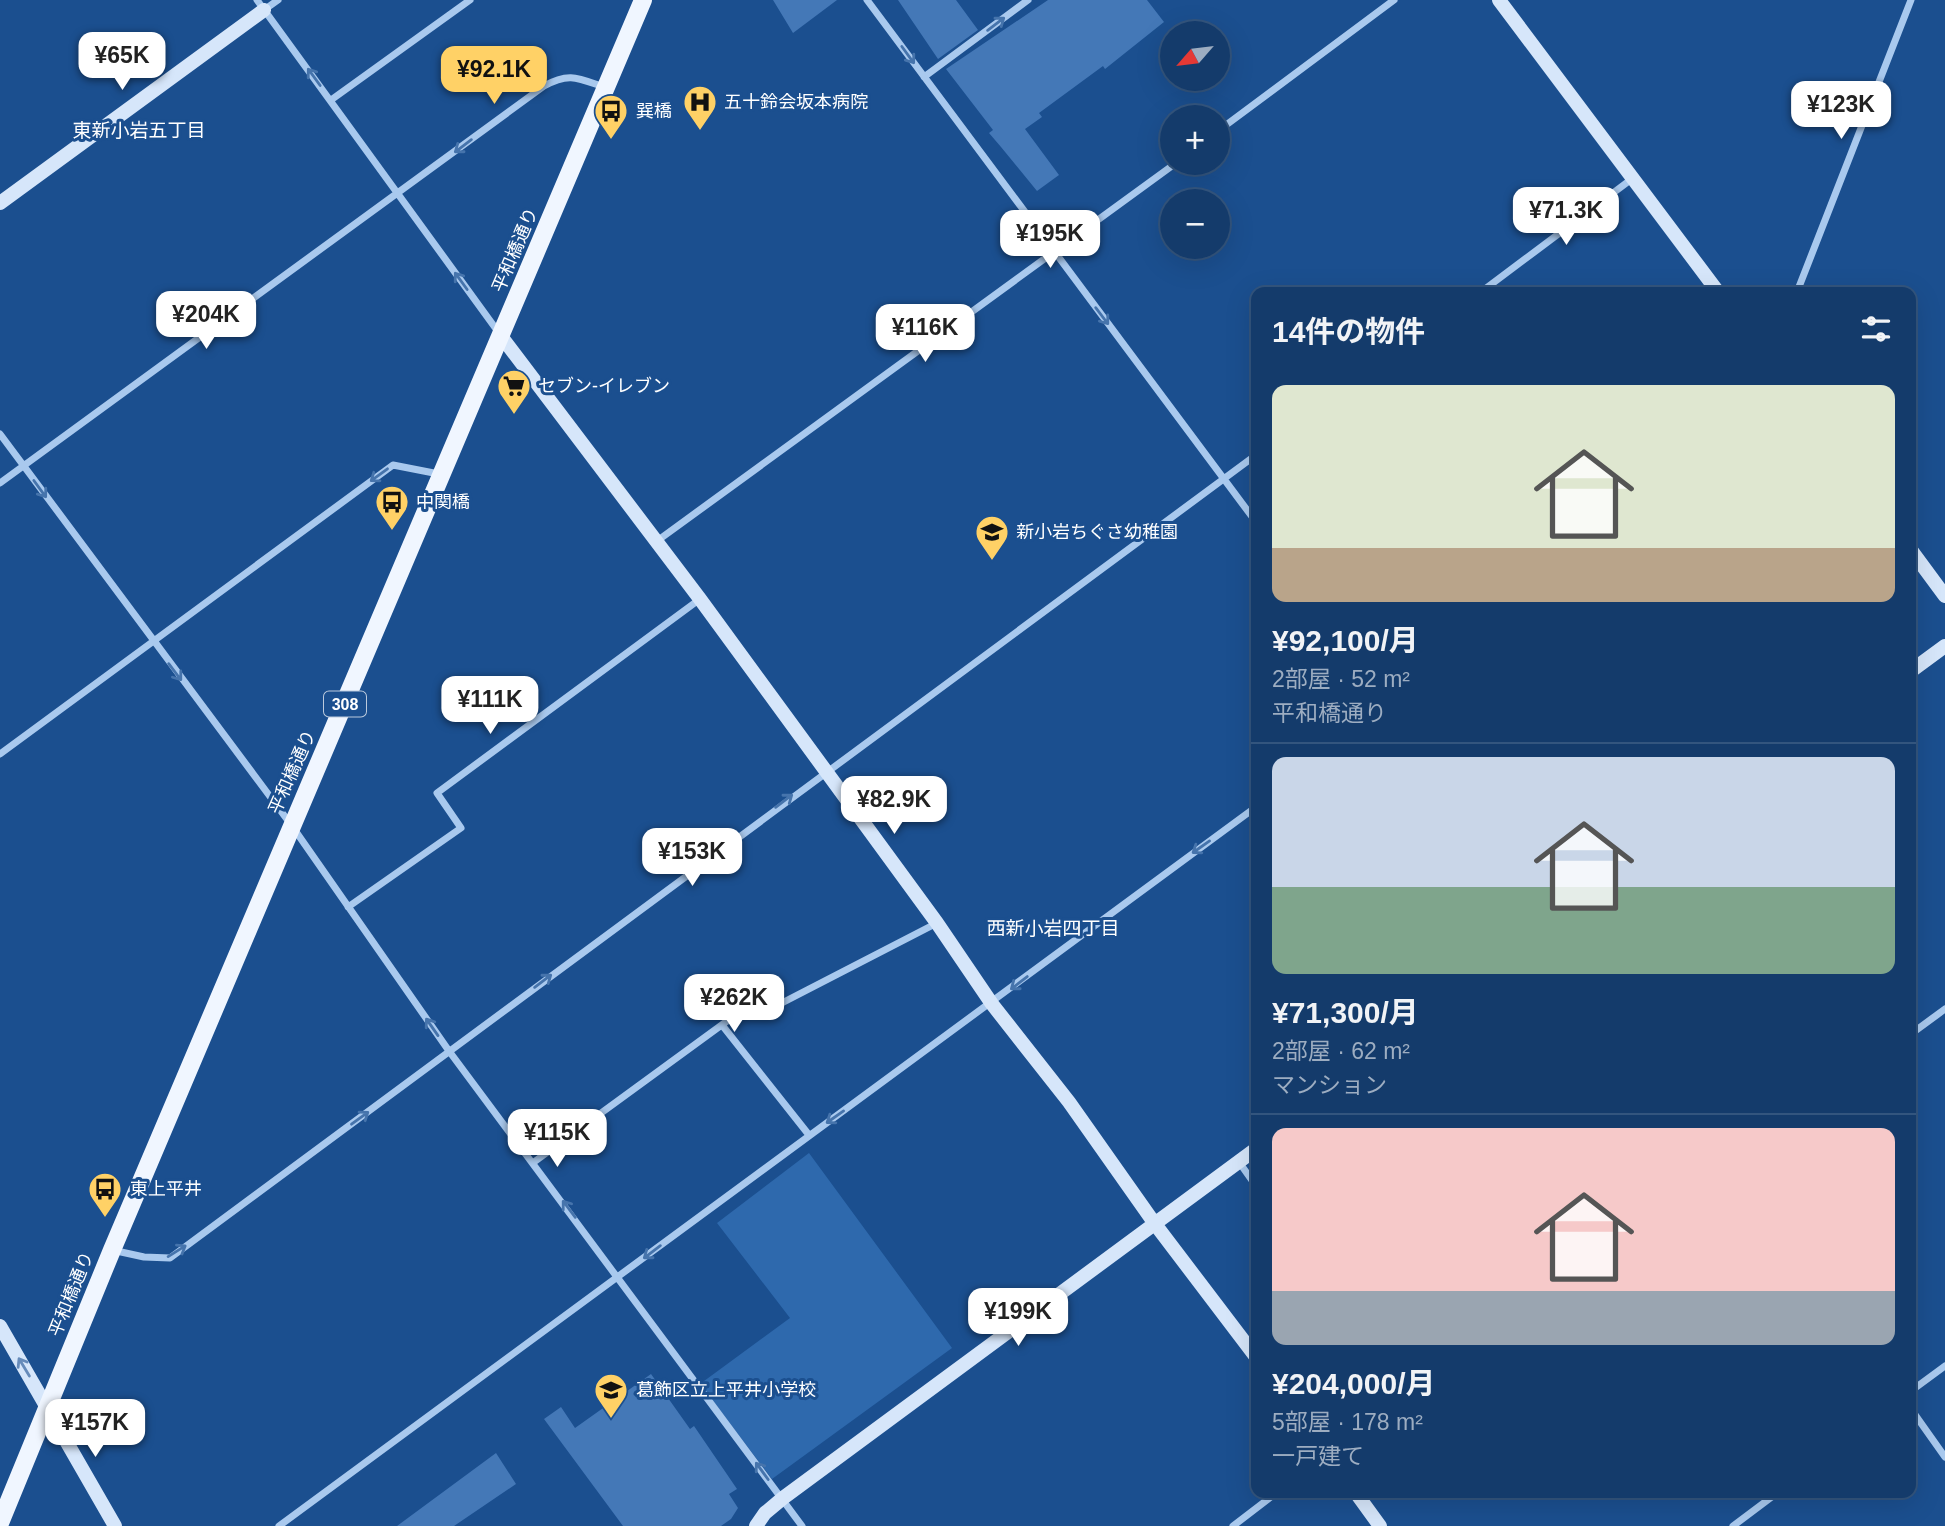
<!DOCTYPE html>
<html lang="ja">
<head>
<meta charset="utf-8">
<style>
  :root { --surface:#143b6b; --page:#1d4271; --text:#f1f3f6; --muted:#9dadc1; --line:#33557e; --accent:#ffd166 }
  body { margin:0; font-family:Helvetica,"Noto Sans JP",sans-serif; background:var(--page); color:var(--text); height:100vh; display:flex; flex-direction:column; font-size:26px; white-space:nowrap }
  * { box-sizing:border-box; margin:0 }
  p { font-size:23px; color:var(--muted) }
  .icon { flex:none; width:38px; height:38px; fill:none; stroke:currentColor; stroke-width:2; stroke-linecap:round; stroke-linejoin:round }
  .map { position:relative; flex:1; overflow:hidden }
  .panel { position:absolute; left:1251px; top:287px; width:665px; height:1211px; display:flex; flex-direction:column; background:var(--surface); border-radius:14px; box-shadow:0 7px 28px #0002,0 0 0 2px var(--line) }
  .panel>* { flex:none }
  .needle { width:46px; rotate:242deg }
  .fabs { position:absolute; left:1160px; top:21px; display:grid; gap:14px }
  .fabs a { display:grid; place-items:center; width:70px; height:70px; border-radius:50%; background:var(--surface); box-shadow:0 7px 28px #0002,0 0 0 2px var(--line); font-size:35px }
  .price { position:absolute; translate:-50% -60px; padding:0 16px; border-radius:14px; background:#fff; color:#222; font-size:23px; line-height:46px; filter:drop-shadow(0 2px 4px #0008) }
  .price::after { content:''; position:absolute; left:50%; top:42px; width:21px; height:16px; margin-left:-10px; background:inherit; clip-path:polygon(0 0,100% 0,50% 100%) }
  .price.on { background:var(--accent); color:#111 }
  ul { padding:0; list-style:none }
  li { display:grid; align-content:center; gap:14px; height:371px; padding:0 21px }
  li+li { border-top:2px solid var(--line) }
  li span { display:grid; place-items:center; height:217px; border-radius:14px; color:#555 }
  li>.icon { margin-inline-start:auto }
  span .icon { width:126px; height:126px; fill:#fffc; stroke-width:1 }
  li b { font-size:30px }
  h2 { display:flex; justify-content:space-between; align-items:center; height:84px; padding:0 21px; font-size:30px }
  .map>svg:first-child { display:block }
  .green { fill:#2e69ad }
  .building { fill:#4478b7 }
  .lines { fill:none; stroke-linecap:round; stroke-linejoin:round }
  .street { stroke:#a9c9ee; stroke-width:7 }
  .secondary { stroke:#d6e6fa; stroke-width:14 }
  .primary { stroke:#f0f6ff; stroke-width:18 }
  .oneway { stroke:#4674ac }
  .oneway2 { stroke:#668bba }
  .labels { text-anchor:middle; stroke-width:6; stroke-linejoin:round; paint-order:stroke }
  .shield { fill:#1b4f8f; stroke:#bbcadd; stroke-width:2 }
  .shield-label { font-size:16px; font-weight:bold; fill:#fff }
  .poi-label { font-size:18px; fill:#fff; stroke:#1b4f8f; text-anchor:start }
  .street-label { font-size:18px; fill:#fff; stroke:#1b4f8f }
  .neighbourhood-label { font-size:19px; fill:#fff; stroke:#1b4f8f }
</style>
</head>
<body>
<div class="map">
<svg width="1945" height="1526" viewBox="0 0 1945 1526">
  <rect width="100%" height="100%" fill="#1b4f8f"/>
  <path class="green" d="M809,1153l143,195 -180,131 -72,-95 90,-66 -73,-95z"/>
  <path class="building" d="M773,0h64l-44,33z
    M898,0h58l22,30 -40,29z
    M1048,0h99l17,22 -59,47 -2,-3 -64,47 3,4 -17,12 34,46 -22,16 -36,-44 -12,-14 4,-3 -47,-61z
    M651,1374l39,55 4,-3 43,63 -8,5 9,14 -7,11 -10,7h-98l-79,-107 17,-12 14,21z
    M496,1453l20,31 -62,42h-57z"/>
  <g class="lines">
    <path class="street" d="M257,0l242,333
      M867,0l389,522
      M264,10l14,-10
      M924,77l104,-77
      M331,100l139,-100
      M1218,131l176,-131
      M1481,292l152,-114
      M1797,292l114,-292
      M0,434l292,392 157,225 353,475
      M0,483l544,-397c25,-14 34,-8 60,1
      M657,541l519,-378
      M0,754l393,-289 46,9
      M348,907l113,-79 -24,-35 263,-194
      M722,1025l87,110
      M1911,1034l34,-25
      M534,1162l226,-165 16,9 161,-83
      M1239,1162l17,24
      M112,1250l32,7 26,1 1086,-803
      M1247,1344l9,-8
      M1911,1391l34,-25
      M1911,1409l34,48
      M279,1526l977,-719
      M1233,1526l43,-33
      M1733,1526l44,-33"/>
    <path class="secondary" d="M1499,0l219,292
      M0,203l264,-193
      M501,336l199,263 237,324 55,81 77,98 86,122 101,133
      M1911,550l34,46
      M1911,671l34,-25
      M0,1326l115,200
      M1356,1493l24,33
      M756,1526l9,-13 18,-15 473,-349"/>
    <path class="primary" d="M0,1523l112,-273 531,-1250"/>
  </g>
  <defs><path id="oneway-shaft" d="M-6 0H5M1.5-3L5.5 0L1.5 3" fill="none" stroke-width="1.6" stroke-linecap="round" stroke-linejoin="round" transform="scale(1.75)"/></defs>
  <g class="oneway">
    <use href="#oneway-shaft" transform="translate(996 24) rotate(-37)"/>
    <use href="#oneway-shaft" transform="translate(908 55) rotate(54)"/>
    <use href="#oneway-shaft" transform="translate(314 77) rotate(-126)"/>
    <use href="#oneway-shaft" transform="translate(463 146) rotate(143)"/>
    <use href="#oneway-shaft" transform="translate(461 281) rotate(-126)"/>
    <use href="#oneway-shaft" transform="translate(1102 316) rotate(53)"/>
    <use href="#oneway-shaft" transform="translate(379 475) rotate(144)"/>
    <use href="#oneway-shaft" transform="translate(40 489) rotate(54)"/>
    <use href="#oneway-shaft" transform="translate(175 672) rotate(53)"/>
    <use href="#oneway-shaft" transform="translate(784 801) rotate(-37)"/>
    <use href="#oneway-shaft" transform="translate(1201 847) rotate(145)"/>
    <use href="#oneway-shaft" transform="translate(543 981) rotate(-37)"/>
    <use href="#oneway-shaft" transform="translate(1019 983) rotate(142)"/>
    <use href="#oneway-shaft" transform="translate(432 1027) rotate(-125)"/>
    <use href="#oneway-shaft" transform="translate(835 1117) rotate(145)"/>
    <use href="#oneway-shaft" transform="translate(360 1118) rotate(-36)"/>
    <use href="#oneway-shaft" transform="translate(569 1209) rotate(-127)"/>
    <use href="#oneway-shaft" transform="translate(177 1251) rotate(-32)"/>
    <use href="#oneway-shaft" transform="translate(652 1252) rotate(143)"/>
    <use href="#oneway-shaft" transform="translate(762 1471) rotate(-126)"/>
  </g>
  <use class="oneway2" href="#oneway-shaft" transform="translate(24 1367) rotate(-121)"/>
  <defs>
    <symbol id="hospital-pin" viewBox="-11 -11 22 30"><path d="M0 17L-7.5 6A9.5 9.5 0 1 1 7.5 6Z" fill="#ffd166" stroke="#1b4f8f"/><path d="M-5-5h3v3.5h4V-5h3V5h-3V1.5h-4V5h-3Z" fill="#111"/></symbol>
    <symbol id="bus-pin" viewBox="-11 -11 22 30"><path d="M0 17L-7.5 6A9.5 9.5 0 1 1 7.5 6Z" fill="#ffd166" stroke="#1b4f8f"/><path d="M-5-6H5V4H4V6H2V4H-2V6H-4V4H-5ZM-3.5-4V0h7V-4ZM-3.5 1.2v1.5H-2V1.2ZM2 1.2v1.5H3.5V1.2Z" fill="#111"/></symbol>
    <symbol id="supermarket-pin" viewBox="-11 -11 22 30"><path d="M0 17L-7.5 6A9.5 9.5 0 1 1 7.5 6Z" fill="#ffd166" stroke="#1b4f8f"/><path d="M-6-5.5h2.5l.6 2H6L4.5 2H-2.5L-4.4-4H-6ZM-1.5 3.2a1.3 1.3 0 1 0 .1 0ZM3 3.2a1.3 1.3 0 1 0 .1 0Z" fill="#111"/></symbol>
    <symbol id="school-pin" viewBox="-11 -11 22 30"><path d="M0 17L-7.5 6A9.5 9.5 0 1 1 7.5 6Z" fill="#ffd166" stroke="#1b4f8f"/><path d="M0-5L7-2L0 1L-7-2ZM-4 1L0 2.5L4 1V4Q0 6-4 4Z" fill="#111"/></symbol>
  </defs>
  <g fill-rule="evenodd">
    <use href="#hospital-pin" x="681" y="83" width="38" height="52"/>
    <use href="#bus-pin" x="592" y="92" width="38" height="52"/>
    <use href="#supermarket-pin" x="495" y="367" width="38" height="52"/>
    <use href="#bus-pin" x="373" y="483" width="38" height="52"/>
    <use href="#school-pin" x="973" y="513" width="38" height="52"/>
    <use href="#bus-pin" x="86" y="1170" width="38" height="52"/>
    <use href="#school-pin" x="592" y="1371" width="38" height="52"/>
  </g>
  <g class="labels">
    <rect class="shield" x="324" y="691.5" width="42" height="25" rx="5"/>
    <g class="shield-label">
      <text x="345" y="710">308</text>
    </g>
    <g class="poi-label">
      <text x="724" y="108">五十鈴会坂本病院</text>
      <text x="636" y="117">巽橋</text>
      <text x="538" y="392">セブン-イレブン</text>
      <text x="416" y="508">中関橋</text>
      <text x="1016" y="538">新小岩ちぐさ幼稚園</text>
      <text x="130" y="1195">東上平井</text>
      <text x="636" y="1396">葛飾区立上平井小学校</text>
    </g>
    <g class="street-label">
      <text transform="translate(515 250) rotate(-67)" y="6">平和橋通り</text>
      <text transform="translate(292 772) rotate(-66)" y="6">平和橋通り</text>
      <text transform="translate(71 1294) rotate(-68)" y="6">平和橋通り</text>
    </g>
    <g class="neighbourhood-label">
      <text x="139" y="137">東新小岩五丁目</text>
      <text x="1053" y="935">西新小岩四丁目</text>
    </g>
  </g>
</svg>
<div class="fabs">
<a><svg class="needle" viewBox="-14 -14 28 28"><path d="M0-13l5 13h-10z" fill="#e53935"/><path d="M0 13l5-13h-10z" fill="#9dadc1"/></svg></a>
<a>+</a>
<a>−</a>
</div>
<b class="price" style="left:122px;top:92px">¥65K</b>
<b class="price on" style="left:494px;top:106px">¥92.1K</b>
<b class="price" style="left:1841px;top:141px">¥123K</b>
<b class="price" style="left:1566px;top:247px">¥71.3K</b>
<b class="price" style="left:1050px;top:270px">¥195K</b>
<b class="price" style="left:206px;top:351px">¥204K</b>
<b class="price" style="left:925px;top:364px">¥116K</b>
<b class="price" style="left:490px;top:736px">¥111K</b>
<b class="price" style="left:894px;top:836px">¥82.9K</b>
<b class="price" style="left:692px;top:888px">¥153K</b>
<b class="price" style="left:734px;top:1034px">¥262K</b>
<b class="price" style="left:557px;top:1169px">¥115K</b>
<b class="price" style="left:1018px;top:1348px">¥199K</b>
<b class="price" style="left:95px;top:1459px">¥157K</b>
<section class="panel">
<h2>14件の物件<svg class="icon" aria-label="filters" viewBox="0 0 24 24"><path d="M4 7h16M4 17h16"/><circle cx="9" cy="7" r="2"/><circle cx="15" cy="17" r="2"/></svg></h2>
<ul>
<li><span style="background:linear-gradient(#dfe7d0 75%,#b9a48a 0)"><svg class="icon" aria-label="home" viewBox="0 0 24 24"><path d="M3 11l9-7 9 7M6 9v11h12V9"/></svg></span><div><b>¥92,100/月</b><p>2部屋 · 52 m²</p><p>平和橋通り</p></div></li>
<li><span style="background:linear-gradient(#c9d6e8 60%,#7fa58c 0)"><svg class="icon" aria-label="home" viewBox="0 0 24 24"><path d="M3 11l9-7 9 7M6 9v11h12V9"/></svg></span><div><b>¥71,300/月</b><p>2部屋 · 62 m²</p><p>マンション</p></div></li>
<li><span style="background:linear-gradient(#f6c9c9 75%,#9aa5b1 0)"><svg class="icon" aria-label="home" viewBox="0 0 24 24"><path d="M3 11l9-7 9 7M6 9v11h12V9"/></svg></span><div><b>¥204,000/月</b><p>5部屋 · 178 m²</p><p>一戸建て</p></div></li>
</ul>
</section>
</div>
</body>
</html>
